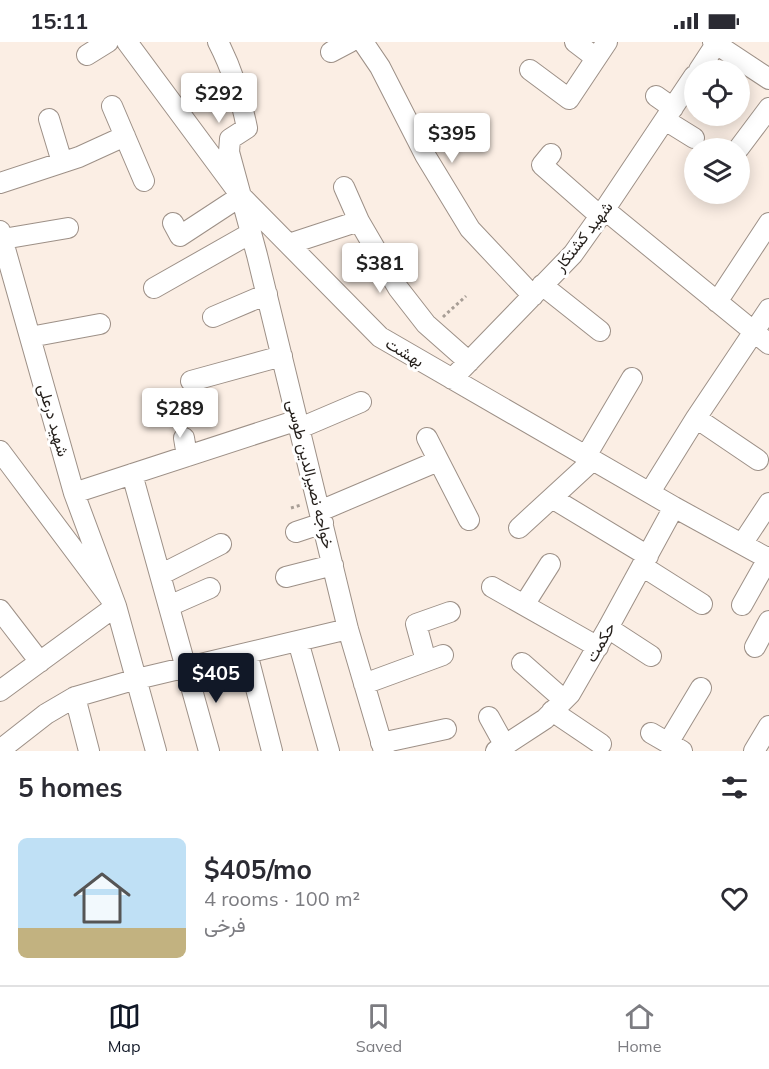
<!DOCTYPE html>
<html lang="en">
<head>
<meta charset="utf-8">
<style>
  :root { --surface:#fff; --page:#f2f2f3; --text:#2b2b33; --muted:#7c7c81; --line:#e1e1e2; --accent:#111827 }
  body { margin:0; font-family:Mulish,Vazirmatn,sans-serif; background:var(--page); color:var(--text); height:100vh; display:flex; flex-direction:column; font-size:22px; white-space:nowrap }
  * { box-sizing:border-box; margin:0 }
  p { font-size:20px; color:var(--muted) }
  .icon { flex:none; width:33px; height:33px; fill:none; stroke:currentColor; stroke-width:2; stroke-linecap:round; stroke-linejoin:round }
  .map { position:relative; height:709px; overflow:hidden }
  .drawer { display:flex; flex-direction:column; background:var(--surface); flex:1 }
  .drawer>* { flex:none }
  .controls { position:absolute; left:684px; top:18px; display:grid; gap:12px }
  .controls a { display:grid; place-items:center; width:66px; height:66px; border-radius:50%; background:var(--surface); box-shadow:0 3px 15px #0003; font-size:30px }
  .price { position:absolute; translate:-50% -51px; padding:0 14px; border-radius:6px; background:#fff; color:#222; font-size:20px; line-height:39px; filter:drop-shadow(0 2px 3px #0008) }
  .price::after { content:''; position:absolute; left:50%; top:36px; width:18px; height:14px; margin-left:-9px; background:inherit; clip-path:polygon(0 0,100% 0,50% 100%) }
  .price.on { background:var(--accent); color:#fff }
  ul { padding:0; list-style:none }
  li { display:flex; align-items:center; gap:18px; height:150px; padding:0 18px }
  li span { display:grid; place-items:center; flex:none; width:168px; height:120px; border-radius:9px; color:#555 }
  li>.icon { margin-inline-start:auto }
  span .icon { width:72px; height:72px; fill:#fffc; stroke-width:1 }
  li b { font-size:26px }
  h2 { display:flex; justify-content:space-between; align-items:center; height:72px; padding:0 18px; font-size:26px }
  .status { display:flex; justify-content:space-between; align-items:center; height:42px; padding:0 30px; background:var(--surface); direction:ltr }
  .status svg { height:16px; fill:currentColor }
  .dock { display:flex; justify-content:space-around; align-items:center; height:84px; border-top:2px solid var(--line); background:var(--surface); font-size:16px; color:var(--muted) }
  .dock a { display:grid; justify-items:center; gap:3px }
  .dock .on { color:var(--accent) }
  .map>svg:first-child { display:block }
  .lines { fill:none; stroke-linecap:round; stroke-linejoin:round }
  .minor-casing { stroke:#9d9087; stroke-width:22 }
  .path { stroke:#a89e96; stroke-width:3; stroke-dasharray:3 3; stroke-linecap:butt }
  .minor { stroke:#fff; stroke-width:20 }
  .labels { text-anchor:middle; stroke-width:6; stroke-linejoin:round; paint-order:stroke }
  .street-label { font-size:16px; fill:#241f1b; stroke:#fff }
</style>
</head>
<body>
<div class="status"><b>15:11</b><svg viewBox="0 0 49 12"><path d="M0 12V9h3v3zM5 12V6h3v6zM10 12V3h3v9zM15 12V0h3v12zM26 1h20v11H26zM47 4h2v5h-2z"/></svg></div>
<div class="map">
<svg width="769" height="709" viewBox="0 0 769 709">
  <rect width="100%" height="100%" fill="#fbeee4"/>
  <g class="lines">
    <defs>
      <path id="minor" d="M127,0l114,154 139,141 294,170 95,52
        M218,0c14,27 23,56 29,86l-17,11 -1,13 28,103 91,374 36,122
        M363,0l17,25 45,88 45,74 63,67
        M575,0l21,16
        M713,0l56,37
        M331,10l19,-10
        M87,13l21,-13
        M530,28l39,29 38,-57
        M699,28l17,-26
        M656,54l17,12
        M112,64l32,75
        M49,77l13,43
        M665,78l29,18
        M739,106l30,-40
        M551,112l-9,11 58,51
        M0,141l79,-26 46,-21
        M344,145l15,34 39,67 28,36 43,38
        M604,167l165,135
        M173,181l7,13 61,-40
        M0,189l74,262 42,113 -116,85
        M3,197l65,-11
        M289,202l70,-23
        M542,243l58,46
        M154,246l97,-55
        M717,260l52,-79
        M213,275l54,-23
        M30,295l70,-13
        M452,337l121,-125 34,-48 87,-130
        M191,339l91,-25
        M696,376l62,42
        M300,386l61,-26
        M184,396l3,18
        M427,396l42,82
        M0,409l116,155 40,145
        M586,414l46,-78
        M132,432l77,277
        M650,450l46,-74 73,-109
        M74,451l224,-73
        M552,456l96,58
        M320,469l118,-50
        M519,486l74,-68
        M296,490l27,-9
        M742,502l27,-41
        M642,524l60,38
        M160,533l61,-31
        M286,535l47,-12
        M492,545l106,60
        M524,563l26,-41
        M742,563l27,-48
        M169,564l41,-18
        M0,568l40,52
        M608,586l43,28
        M298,599l31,110
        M755,605l14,-26
        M247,611l25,98
        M426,619l-10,-37 34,-12
        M522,621l42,37
        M364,642l79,-29
        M75,655l14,54
        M552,669l49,33
        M489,675l16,29
        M651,691l31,18
        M381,701l65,-14
        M668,701l33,-55
        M0,708l46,-36 29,-17 62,-18 211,-50
        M496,709l49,-32 25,-25 38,-66 66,-121
        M754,709l15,-25"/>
    </defs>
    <use href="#minor" class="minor-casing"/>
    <path class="path" d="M443,275l23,-21
      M291,466l10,-3"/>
    <use href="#minor" class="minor"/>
  </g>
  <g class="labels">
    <g class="street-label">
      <text transform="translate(583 194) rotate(-52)" y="6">شهید کشتکار</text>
      <text transform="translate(405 310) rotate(31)" y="6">بهشت</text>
      <text transform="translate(54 378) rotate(74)" y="6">شهید درعلی</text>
      <text transform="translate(311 432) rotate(76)" y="6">خواجه نصیرالدین طوسی</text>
      <text transform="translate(600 600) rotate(-60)" y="6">حکمت</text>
    </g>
  </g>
</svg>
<div class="controls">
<a><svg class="icon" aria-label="locate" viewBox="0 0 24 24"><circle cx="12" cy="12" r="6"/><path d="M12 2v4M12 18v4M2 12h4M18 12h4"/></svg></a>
<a><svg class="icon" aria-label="layers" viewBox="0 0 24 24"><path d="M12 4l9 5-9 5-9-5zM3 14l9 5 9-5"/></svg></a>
</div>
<b class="price" style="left:219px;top:82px">$292</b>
<b class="price" style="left:452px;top:122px">$395</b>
<b class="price" style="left:380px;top:252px">$381</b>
<b class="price" style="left:180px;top:397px">$289</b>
<b class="price on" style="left:216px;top:662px">$405</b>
</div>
<section class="drawer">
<h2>5 homes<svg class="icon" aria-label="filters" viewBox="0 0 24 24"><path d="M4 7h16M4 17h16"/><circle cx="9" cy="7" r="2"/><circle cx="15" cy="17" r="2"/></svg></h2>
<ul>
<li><span style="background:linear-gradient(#bfe0f5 75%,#c2b280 0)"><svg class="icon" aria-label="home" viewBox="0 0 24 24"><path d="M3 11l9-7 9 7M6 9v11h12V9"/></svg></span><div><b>$405/mo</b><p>4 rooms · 100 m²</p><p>فرخی</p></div><svg class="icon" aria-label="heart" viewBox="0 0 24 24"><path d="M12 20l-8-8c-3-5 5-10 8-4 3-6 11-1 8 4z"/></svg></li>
</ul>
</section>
<nav class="dock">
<a class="on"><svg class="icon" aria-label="map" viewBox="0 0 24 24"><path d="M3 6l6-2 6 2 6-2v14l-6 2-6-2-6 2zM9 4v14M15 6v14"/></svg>Map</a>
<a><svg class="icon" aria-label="saved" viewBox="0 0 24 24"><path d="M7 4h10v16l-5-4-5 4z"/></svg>Saved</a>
<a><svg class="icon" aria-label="home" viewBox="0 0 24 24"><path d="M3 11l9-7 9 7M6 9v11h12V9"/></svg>Home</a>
</nav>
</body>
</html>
